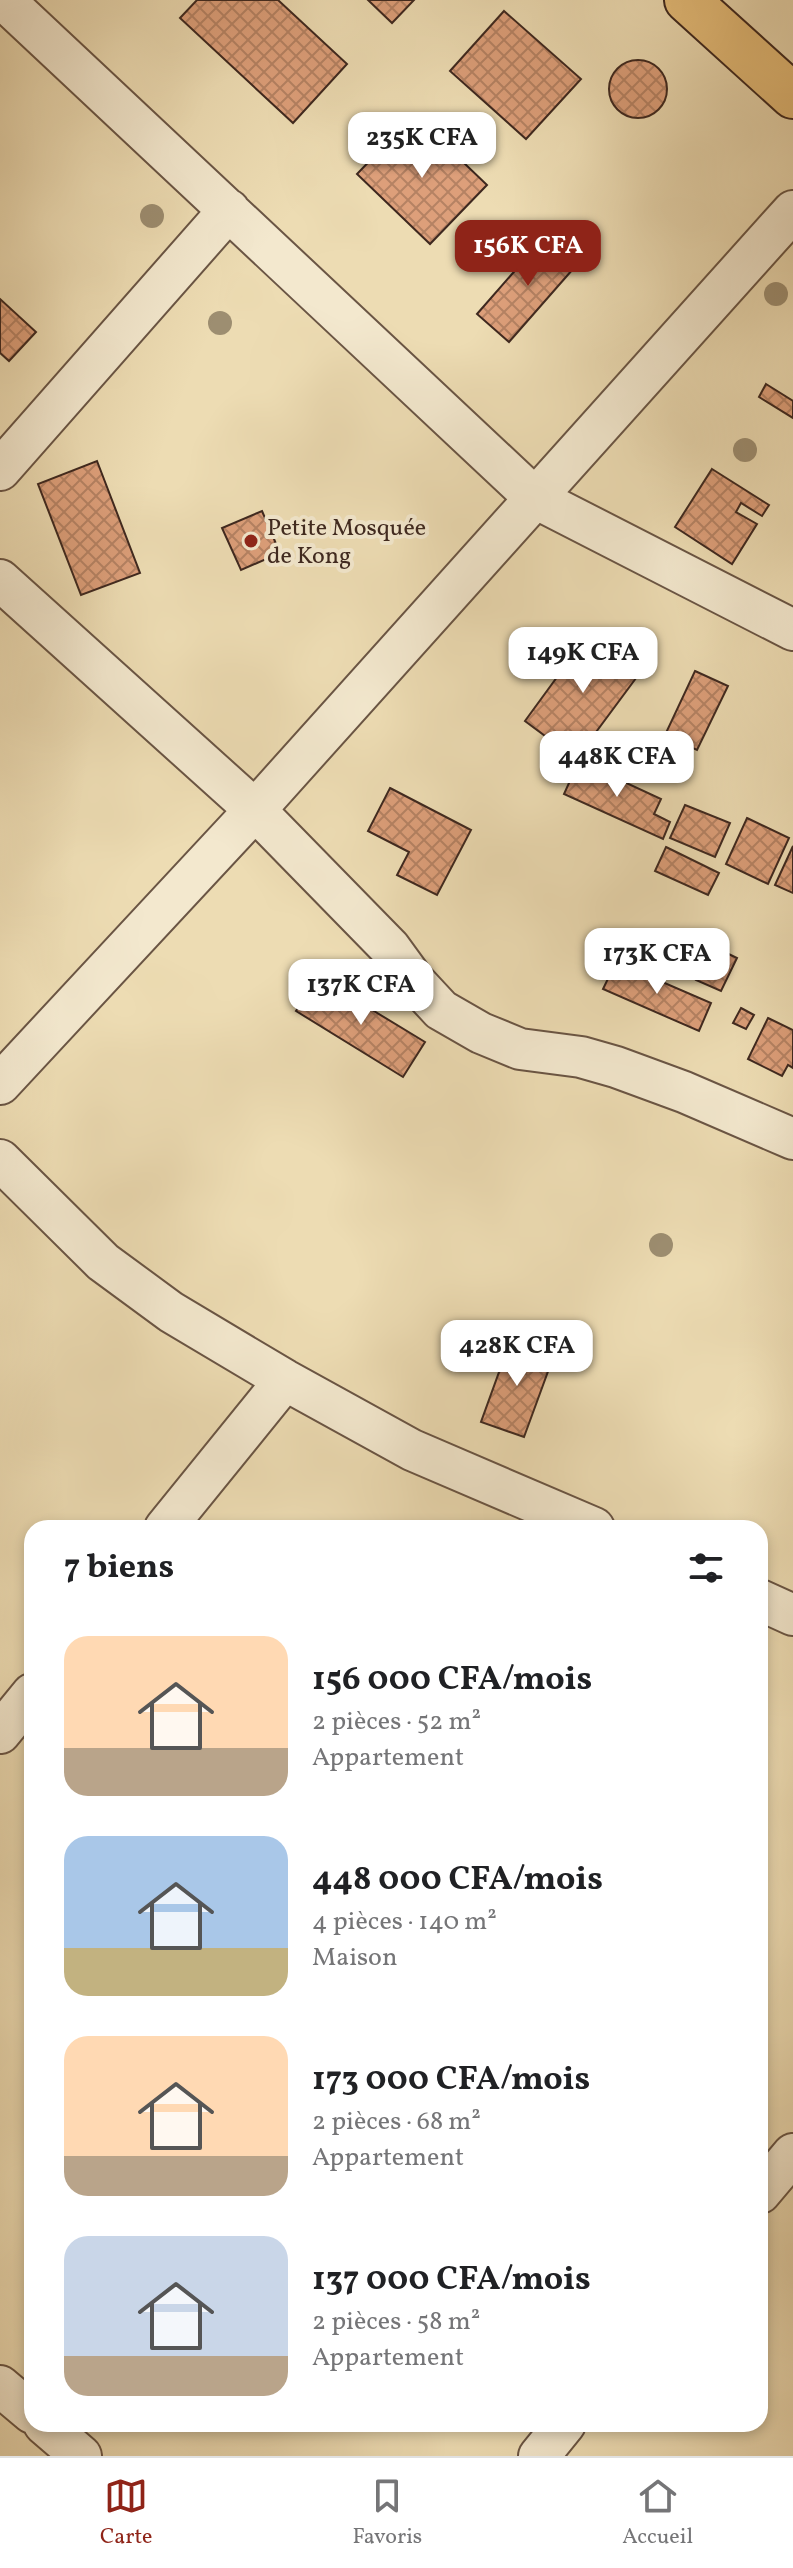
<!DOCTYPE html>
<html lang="fr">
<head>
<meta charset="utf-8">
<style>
  :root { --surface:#fff; --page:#f6f6f6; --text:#202124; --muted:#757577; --line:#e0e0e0; --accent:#8f2418 }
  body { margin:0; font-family:Vollkorn,serif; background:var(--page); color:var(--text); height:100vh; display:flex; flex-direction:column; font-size:30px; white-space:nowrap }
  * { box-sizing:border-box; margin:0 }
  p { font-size:26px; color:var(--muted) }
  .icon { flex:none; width:44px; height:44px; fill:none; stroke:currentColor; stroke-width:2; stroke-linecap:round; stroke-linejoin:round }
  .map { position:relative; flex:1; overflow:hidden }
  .drawer { position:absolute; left:24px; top:1520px; width:744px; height:912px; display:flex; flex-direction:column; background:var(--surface); border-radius:24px; box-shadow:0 4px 12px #0003 }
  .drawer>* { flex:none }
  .price { position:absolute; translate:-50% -68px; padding:0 18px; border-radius:16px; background:#fff; color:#222; font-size:26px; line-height:52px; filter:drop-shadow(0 2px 4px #0008) }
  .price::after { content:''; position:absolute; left:50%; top:48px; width:24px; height:18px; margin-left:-12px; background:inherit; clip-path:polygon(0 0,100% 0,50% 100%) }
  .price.selected { background:var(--accent); color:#fff }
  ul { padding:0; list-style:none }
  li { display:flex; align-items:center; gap:24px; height:200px; padding:0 40px }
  li span { display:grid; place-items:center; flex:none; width:224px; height:160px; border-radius:24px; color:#555 }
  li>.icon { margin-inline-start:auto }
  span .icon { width:96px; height:96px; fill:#fffc; stroke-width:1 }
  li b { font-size:34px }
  h2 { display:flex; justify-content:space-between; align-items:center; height:96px; padding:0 40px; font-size:34px }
  .tabs { display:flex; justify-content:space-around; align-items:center; height:112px; border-top:2px solid var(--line); background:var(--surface); font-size:22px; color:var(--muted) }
  .tabs a { display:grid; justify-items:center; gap:4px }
  .tabs .selected { color:var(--accent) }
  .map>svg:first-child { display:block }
  .building { fill:url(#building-cross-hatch); stroke:#3e281f; stroke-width:2 }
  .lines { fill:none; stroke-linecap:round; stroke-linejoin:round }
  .minor-casing { stroke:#6a5544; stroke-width:44 }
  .major-casing { stroke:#3e281f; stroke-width:48 }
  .minor { stroke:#f3e8ce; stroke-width:40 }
  .major { stroke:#e6be7a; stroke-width:44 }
  .tree { fill:#9d8e71 }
  .poi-dot { fill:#8f2418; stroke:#f3e8ce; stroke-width:3 }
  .labels { text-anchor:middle; stroke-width:8; stroke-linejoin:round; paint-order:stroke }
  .poi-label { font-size:24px; fill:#3e281f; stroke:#f3e8ce; text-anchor:start }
</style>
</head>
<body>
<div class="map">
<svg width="793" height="2456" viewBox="0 0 793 2456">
  <defs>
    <pattern id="building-cross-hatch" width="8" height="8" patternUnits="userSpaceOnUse" patternTransform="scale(2)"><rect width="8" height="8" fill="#dd9f7a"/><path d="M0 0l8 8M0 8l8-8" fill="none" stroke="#b58263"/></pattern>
  </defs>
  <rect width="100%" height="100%" fill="#eddcb3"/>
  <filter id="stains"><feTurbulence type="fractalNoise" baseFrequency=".0025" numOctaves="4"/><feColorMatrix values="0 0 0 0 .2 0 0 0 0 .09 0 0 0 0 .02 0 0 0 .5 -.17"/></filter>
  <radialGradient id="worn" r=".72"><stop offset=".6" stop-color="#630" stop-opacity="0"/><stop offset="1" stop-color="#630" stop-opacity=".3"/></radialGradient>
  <path class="building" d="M197,0h81l69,64 -54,59 -113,-105z
    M368,0h46l-22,23z
    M504,11l77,68 -55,60 -76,-68z
    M609 89a29 29 0 1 1 58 0a29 29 0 1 1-58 0Z
    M414,115l73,70 -57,59 -73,-70z
    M548,233l32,28 -71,81 -32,-28z
    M0,299l36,33 -27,29 -9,-8z
    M766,384l27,17v17l-34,-21z
    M97,461l43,112 -59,22 -43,-111z
    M712,469l57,36 -7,11 -21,-13 -5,9 21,12 -25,40 -57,-37z
    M262,511l18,42 -39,17 -19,-42z
    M590,632l52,38 -66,89 -51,-38z
    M695,671l33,15 -31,64 -32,-15z
    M579,761l82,38 -7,15 16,8 -7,17 -99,-45z
    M390,788l81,42 -34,65 -40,-20 12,-23 -41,-21z
    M685,805l45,18 -15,34 -45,-19z
    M747,818l42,20 -21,46 -42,-20z
    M793,846v47l-18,-8z
    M666,847l53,26 -11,22 -53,-24z
    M712,946l25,12 -16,33 -25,-11z
    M616,962l95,41 -12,28 -96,-42z
    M318,977l107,65 -22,35 -107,-66z
    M741,1008l13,7 -8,14 -13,-6z
    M768,1018l25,12v38l-5,-3 -6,11 -34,-17z
    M511,1339l43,16 -30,82 -43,-15z"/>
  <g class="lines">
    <defs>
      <path id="minor" d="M4,0l531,498 258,132
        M0,470l229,-260
        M0,580l255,230 135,138 24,33 27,29 40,23 39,16 61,8 35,10 68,25 109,47
        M0,1084l255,-274 538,-599
        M0,1160l103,102 68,50 114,68 127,70 182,78
        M165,1528l120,-148
        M760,1600l33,15
        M0,1733l32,-39
        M760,2193l33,-39
        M0,2386l32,27
        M44,2424l37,32
        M539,2456l26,-32"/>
      <path id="major" d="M687,0l106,96"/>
    </defs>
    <use href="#minor" class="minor-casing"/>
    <use href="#major" class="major-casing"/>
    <use href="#minor" class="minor"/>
    <use href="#major" class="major"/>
  </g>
  <g class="tree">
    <circle cx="152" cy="216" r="12"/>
    <circle cx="776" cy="294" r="12"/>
    <circle cx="220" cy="323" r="12"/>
    <circle cx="745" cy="450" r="12"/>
    <circle cx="661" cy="1245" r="12"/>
  </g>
  <circle class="poi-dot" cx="251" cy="541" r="8"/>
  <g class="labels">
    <g class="poi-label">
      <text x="267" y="535">Petite Mosquée<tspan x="267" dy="28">de Kong</tspan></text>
    </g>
  </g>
  <rect width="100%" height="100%" filter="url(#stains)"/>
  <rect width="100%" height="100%" fill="url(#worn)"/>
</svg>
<b class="price" style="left:422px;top:180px">235K CFA</b>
<b class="price selected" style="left:528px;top:288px">156K CFA</b>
<b class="price" style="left:583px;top:695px">149K CFA</b>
<b class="price" style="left:617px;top:799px">448K CFA</b>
<b class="price" style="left:657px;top:996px">173K CFA</b>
<b class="price" style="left:361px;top:1027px">137K CFA</b>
<b class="price" style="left:517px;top:1388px">428K CFA</b>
<section class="drawer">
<h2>7 biens<svg class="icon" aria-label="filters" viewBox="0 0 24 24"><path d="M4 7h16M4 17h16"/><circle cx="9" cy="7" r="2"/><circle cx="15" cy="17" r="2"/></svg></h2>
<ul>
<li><span style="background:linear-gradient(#ffd9b3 70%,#b9a48a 0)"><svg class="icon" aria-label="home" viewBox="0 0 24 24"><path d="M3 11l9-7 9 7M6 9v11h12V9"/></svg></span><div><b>156 000 CFA/mois</b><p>2 pièces · 52 m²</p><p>Appartement</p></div></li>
<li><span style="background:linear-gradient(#a9c7e8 70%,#c2b280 0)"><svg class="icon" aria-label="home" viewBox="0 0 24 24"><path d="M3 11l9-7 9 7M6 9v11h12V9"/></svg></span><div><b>448 000 CFA/mois</b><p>4 pièces · 140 m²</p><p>Maison</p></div></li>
<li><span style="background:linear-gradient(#ffd9b3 75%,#b9a48a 0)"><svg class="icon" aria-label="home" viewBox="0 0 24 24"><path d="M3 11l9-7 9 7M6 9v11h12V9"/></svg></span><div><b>173 000 CFA/mois</b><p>2 pièces · 68 m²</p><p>Appartement</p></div></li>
<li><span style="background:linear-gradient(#c9d6e8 75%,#b9a48a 0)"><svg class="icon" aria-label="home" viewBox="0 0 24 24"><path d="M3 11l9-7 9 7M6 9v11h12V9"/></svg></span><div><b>137 000 CFA/mois</b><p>2 pièces · 58 m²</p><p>Appartement</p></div></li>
</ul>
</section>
</div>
<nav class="tabs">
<a class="selected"><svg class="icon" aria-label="map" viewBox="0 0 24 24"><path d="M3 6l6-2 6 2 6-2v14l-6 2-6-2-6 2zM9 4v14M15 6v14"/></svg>Carte</a>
<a><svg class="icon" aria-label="saved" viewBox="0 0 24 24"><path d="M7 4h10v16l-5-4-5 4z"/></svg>Favoris</a>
<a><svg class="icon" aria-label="home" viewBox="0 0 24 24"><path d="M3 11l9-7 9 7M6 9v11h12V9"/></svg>Accueil</a>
</nav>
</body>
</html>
